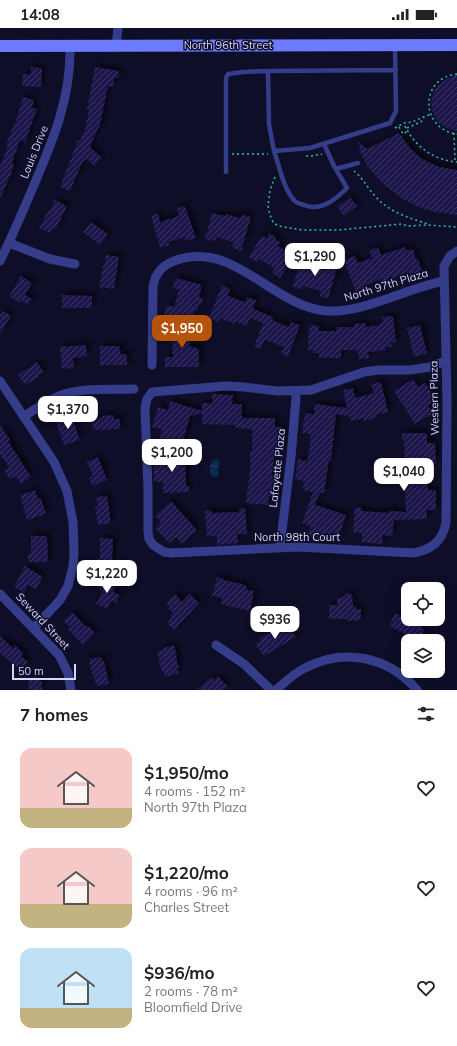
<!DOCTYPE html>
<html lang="en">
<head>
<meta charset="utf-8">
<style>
  :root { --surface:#fff; --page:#f6f6f6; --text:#222; --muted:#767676; --accent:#b45309 }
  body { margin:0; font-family:Mulish,sans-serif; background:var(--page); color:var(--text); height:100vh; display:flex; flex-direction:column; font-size:15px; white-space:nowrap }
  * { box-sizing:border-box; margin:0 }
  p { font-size:13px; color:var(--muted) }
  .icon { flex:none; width:22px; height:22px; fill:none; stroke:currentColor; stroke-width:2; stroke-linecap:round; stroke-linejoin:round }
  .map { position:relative; height:662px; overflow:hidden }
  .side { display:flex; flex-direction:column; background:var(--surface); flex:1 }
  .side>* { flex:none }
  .buttons { position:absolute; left:401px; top:554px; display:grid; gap:8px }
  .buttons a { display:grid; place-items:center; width:44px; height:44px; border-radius:8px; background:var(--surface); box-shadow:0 4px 16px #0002; font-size:20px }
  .scale { position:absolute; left:12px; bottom:10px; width:64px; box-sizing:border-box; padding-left:4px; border:2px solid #d5d5ff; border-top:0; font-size:11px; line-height:14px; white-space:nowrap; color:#d5d5ff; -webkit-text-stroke:3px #0f0e28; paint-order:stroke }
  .price { position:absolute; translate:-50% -34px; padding:0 9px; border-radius:8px; background:#fff; color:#222; font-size:13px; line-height:26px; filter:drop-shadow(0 1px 2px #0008) }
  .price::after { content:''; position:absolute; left:50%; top:24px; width:12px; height:9px; margin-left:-6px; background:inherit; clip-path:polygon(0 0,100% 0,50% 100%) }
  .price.on { background:var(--accent); color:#fff }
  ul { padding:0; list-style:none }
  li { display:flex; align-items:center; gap:12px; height:100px; padding:0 20px }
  li span { display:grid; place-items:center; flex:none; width:112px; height:80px; border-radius:12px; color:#555 }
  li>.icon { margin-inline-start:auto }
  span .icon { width:48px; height:48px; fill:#fffc; stroke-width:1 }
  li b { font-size:17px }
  h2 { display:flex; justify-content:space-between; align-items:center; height:48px; padding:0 20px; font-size:17px }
  .status { display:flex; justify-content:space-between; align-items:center; height:28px; padding:0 20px; background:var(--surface); direction:ltr }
  .status svg { height:11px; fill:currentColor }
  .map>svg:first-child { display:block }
  .water { fill:url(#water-ripples) }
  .building { fill:url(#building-hatch); filter:url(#shadow) }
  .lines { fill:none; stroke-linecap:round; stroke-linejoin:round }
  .path { stroke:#25c2a5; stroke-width:1.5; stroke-dasharray:2 3; stroke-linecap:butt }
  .lane { stroke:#353d8b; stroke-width:4.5 }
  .street { stroke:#353d8b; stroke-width:9 }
  .secondary { stroke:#6c7bff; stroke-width:12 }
  .labels { text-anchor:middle; stroke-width:3; stroke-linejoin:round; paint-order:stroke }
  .street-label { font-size:11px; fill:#d5d5ff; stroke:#0f0e28 }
</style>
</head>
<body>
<div class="status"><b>14:08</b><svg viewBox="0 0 49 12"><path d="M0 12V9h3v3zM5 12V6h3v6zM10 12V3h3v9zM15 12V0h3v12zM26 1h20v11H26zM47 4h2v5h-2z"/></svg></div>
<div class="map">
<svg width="457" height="662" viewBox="0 0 457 662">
  <defs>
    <pattern id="water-ripples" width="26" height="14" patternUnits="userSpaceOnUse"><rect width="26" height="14" fill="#082a4d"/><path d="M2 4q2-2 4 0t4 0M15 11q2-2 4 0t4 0" fill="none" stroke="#2b4868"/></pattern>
    <pattern id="building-hatch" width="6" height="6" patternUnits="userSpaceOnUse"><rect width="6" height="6" fill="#1c184b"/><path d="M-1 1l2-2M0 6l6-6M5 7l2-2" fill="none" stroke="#3c3966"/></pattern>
    <filter id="shadow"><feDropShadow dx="3.5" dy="-3.5" stdDeviation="2" flood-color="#0009"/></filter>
  </defs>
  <rect width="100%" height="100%" fill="#0f0e28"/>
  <path class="water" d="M217,431l3,4 -2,5 1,6 -2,3h-4l-3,-3v-7l2,-6z"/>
  <path class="building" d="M31,39l11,1 -1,19 -19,-1 1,-12 8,1z
    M95,39l24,4 -1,7h-4l-1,9 -5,-1 -9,42h-1l-8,19 12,11 -8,8 -8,-8 -1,3h-2l-13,30 -10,-4 18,-47 2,1 3,-8h1l5,-23 -2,-1z
    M457,45v58l-10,-3 -9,-6 -5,-9 -2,-10 2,-9 5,-9 7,-5z
    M23,69l11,3 -2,8 5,1 -12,33 -5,-2 -8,23 2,1 -2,7 -12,28v-33l8,-20 -2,-1 8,-21h1z
    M399,105l11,15 12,11 17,8 18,3v45l-23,-3 -15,-5 -15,-7 -21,-16 -15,-17 -8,-15 -1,-10 8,7z
    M350,169l7,9 -13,10 -7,-9z
    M55,172l12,6 -11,23 -3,-1 -3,5 -11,-5 10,-18 1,1z
    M185,178l11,32 -10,3 -1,-4 -17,5 2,3 -10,3 -9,-32 7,-3 2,9 19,-6 -2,-8z
    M212,185l13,3 1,-2 14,4 2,-3 9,2 -10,34 -9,-3 2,-6 -18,-5 -1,4 -10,-2z
    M91,194l17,12 -8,11 -17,-13z
    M269,205l7,4 -1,2 5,3 -2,4 16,10 -14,22 -8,-5 3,-5 -16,-9 -2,3 -8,-5 13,-22 4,3z
    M378,219l3,8 24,-8 2,4 6,-2 3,11 2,-1 4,12 -12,4 -1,-3 -28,10 -1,-3 -16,7 1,3 -9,3 -12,-32 11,-4 3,7 14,-5 -3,-7z
    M302,226l8,2 -3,9 20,6 2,-9 9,3 -10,34 -8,-3 1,-5 -18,-5 -1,4 -9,-3z
    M106,227l13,2 -5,32 -15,-2 4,-22h2z
    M21,248l11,7 -7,12 7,4 -4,6 -7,-5 -1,3 -11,-7z
    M176,250l26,7 -3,12 4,1 -2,7h-2l-2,6h-2l-4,11 -27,-7 3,-10 7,2 5,-17 -6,-2z
    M222,257l8,4 -2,7 17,6 2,-5 9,3 -3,9 20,8 -1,3 17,7 2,-5 9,3 -12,32 -7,-3 3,-7 -19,-7 -4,9 -7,-2 9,-24 -13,-5 -3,8 -12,-5 -1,3 -14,-6 -2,4 -9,-4z
    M62,267l30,1v12h-30z
    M3,283l8,5 -11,18v-19z
    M393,288l3,26 -5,1 1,4h-6v3l-18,2 1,6 -10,1 -1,-9h-17v8h-22v-5h-6v-3h-5l1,-25 10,1v5h17l1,-4h17v-3l11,-1 1,4 14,-2v-2h3l-1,-6z
    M420,297l7,28 -13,4 -7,-29z
    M165,300h28l1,2 -5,16 10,3v18h-34v-10h8l-1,-19h-6z
    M86,317l1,11 -14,2 1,10 -12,1 -2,-22z
    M100,318h19l2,8h6v11h-27z
    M37,334l7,10 -6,4 1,1 -14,8 -7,-10z
    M413,351l5,8 7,-4 11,17 -8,5 5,8 -18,11 -21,-33z
    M381,354l7,30 -13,3 1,3 -12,3 -1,-3 -12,3 -2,-5 -13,-2 -5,47 -2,-1 -5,33h-4l-5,12 31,10 -7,21 -9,-3 -3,8 -19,-7 3,-8 -9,-3 11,-31 -10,-2 1,-9 -9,-2 3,-20 9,2 2,-10 2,-17 -9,-1 3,-20 9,1 1,-10 32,4 -4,-18 10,-2 2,10 19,-5 -3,-9z
    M212,366l21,1 -1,9h10v14h33v9h8v20h-8l-3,29 8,1 -2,20 -9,-1 -1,9 -22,-2 4,-33v-19h2v-22l-17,-1v-3l-33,-1v-11l-12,3 -8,29 -23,-7 3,-9 -10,-2 6,-20 10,3 2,-9 32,10v-8h10z
    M71,387l9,25 -16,5 -9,-25z
    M114,387v4h6v10l-27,1 -1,-12h10v-2z
    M0,397l10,15 -2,1 23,36 -10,7 -6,-8 -5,3 -6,-9 5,-3 -9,-13z
    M402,405h25v10h8l1,20h-9l1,27h8v20h-9v9l-33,1 -2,16 -9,-1 -1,9 -20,-2v-9l-9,-1 2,-25 7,1v3l26,2 1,-2 17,1 -1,-25h-3v-21h3l-1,-26h-2z
    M185,424l1,34h3v6l-26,1v-11h-9v-20h9v-9z
    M98,429l9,23 -15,6 -3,-8 4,-2 -6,-14z
    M35,462l3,9 3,-1 5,16 -19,6 -7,-25z
    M107,468l4,27 -13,2 -3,-18h3l-2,-10z
    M171,473l26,29 -15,14 -6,-7 -7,6 -14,-15 6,-6 -6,-6z
    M245,480l2,26h-10l1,9 -21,2v-9h-10l-2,-25 7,-1v3l27,-1v-3z
    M31,508h16l1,26h-20v-8h3z
    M100,510l13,1 -1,26v1h-5v2h-9v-9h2z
    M25,538l18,11 -7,12 -8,-4 -4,7 -10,-5z
    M217,549l7,2v1l22,5v2h1v3l7,1 -4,20 -29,-7 1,-6 -10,-2z
    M102,550l15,6 -4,8 7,3 -4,8 -5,-2 -3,8 -12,-5 7,-14 -6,-3z
    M347,565h3l2,2 1,11h3v3h5v11l-14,1v-2h-18v-14h8v-7l6,-1z
    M175,566l7,8 8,-8 9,9 -25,27 -7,-7 5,-6 -1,-1 2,-3 -5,-4 2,-2 -4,-4z
    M72,584l15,15 1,-1 7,7 -12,12 -15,-16 2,-2 -7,-6z
    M395,585l12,6h4v2l10,5 -1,1 4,2 -2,4 2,1 -3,7h-5l-6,-3v-2l-21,-10z
    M287,596l9,13 -32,19 -9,-12 6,-4 -1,-2 9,-6 1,1 5,-4 1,2z
    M0,608l13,12 2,-3 8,8 -2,3 7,6 -8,8 -20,-17z
    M174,617l3,13h-1l3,9 -2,1 2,5 -14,4 -1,-5h-2l-5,-20 6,-2v-2z
    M101,629l1,4h2l5,23 -13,2 -2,-10 -1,1 -4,-18z
    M218,648l10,11 -4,3h-27l14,-13 3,3z
    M39,649l1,4h2v9h-13l-1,-12z"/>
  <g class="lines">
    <path class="path" d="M457,46c-38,4 -37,55 0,60
      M405,98c10,21 29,34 52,36
      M399,99l4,7 5,-3
      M395,100l9,-5 8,-1 19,-8
      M407,100l14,-6 2,-5
      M454,105l1,28
      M232,126h36
      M306,128h6l10,-2
      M354,143c9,7 14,18 22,26 13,15 33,21 52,27
      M275,149l-5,13 -2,16 2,9 3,7 5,4 24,4h36l64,-6 5,2 20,-1 30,2"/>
    <path class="lane" d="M395,19l1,64 -6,12 -80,25 -36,3 -5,-27 -1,-53 128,-1
      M274,123c5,14 10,41 22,51 1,1 5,2 8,3 17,7 32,-6 43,-17l-13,-22 -10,-22
      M336,141l22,-6
      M226,144v-94l2,-4 15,-2 25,-1"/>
    <path class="street" d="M116,18l2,-18
      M9,215l41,16 25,5
      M0,233c12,-24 23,-50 34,-76 19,-45 37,-87 36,-138
      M446,333l-17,6 -19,3h-31l-15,2 -53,18 -34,1 -33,-4 -18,-1 -74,6 -5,7 -2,9 3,81v43l1,7 4,6 11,7 7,1 127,-6 115,6c18,-3 29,-11 33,-30l1,-122 -3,-135 6,-10 7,-5
      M152,337l1,-78c2,-13 8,-21 21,-26 59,-23 98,46 153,50 37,2 80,-23 117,-30
      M0,353l54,81 13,29 6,31 1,31 -1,13 -5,20 -8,14 -26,28
      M24,388c12,-7 23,-15 35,-20 23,-9 51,-6 75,-7
      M280,519l11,-90 5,-59 -1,-7
      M0,566l59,61 9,18 3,17
      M216,617l28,19 27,26
      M276,662c9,-8 18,-17 29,-22 39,-21 84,-11 112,22"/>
    <path class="secondary" d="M0,18l457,-1"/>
  </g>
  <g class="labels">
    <g class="street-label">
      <text x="228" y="21">North 96th Street</text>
      <text transform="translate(34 124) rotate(-68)" y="4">Louis Drive</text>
      <text transform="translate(386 257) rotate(-17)" y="4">North 97th Plaza</text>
      <text transform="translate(434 370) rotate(-91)" y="4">Western Plaza</text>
      <text transform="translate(277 440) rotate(-84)" y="4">Lafayette Plaza</text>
      <text x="297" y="513">North 98th Court</text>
      <text transform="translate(43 593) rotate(47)" y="4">Seward Street</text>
    </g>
  </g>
</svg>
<div class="buttons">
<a><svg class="icon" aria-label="locate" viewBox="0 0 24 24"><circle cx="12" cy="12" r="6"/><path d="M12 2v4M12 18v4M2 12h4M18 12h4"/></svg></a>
<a><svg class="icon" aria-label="layers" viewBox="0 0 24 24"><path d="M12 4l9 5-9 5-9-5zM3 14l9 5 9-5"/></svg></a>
</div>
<div class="scale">50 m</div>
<b class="price" style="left:315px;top:249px">$1,290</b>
<b class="price on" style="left:182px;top:321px">$1,950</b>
<b class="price" style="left:68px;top:402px">$1,370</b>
<b class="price" style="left:172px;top:445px">$1,200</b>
<b class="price" style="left:404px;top:464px">$1,040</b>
<b class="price" style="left:107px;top:566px">$1,220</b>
<b class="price" style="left:275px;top:612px">$936</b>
</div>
<section class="side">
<h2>7 homes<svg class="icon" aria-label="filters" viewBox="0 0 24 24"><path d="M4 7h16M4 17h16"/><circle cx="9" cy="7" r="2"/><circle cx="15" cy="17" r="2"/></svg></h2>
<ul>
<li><span style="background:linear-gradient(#f6c9c9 75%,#c2b280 0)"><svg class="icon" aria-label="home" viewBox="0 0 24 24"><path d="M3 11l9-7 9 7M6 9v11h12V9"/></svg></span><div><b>$1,950/mo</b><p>4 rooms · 152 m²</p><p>North 97th Plaza</p></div><svg class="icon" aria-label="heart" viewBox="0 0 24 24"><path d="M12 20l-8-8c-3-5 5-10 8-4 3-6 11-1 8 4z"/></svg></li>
<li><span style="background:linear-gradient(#f6c9c9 70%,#c2b280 0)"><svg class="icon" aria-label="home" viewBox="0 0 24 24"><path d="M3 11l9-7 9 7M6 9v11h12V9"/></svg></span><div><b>$1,220/mo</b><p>4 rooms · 96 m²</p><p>Charles Street</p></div><svg class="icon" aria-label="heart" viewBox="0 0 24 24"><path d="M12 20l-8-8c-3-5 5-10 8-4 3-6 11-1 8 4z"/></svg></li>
<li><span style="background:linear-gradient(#bfe0f5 75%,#c2b280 0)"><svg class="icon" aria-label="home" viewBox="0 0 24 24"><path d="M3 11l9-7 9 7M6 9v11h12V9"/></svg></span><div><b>$936/mo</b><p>2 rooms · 78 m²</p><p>Bloomfield Drive</p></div><svg class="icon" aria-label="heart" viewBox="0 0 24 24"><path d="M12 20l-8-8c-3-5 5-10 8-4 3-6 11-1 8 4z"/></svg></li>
</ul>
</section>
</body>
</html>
